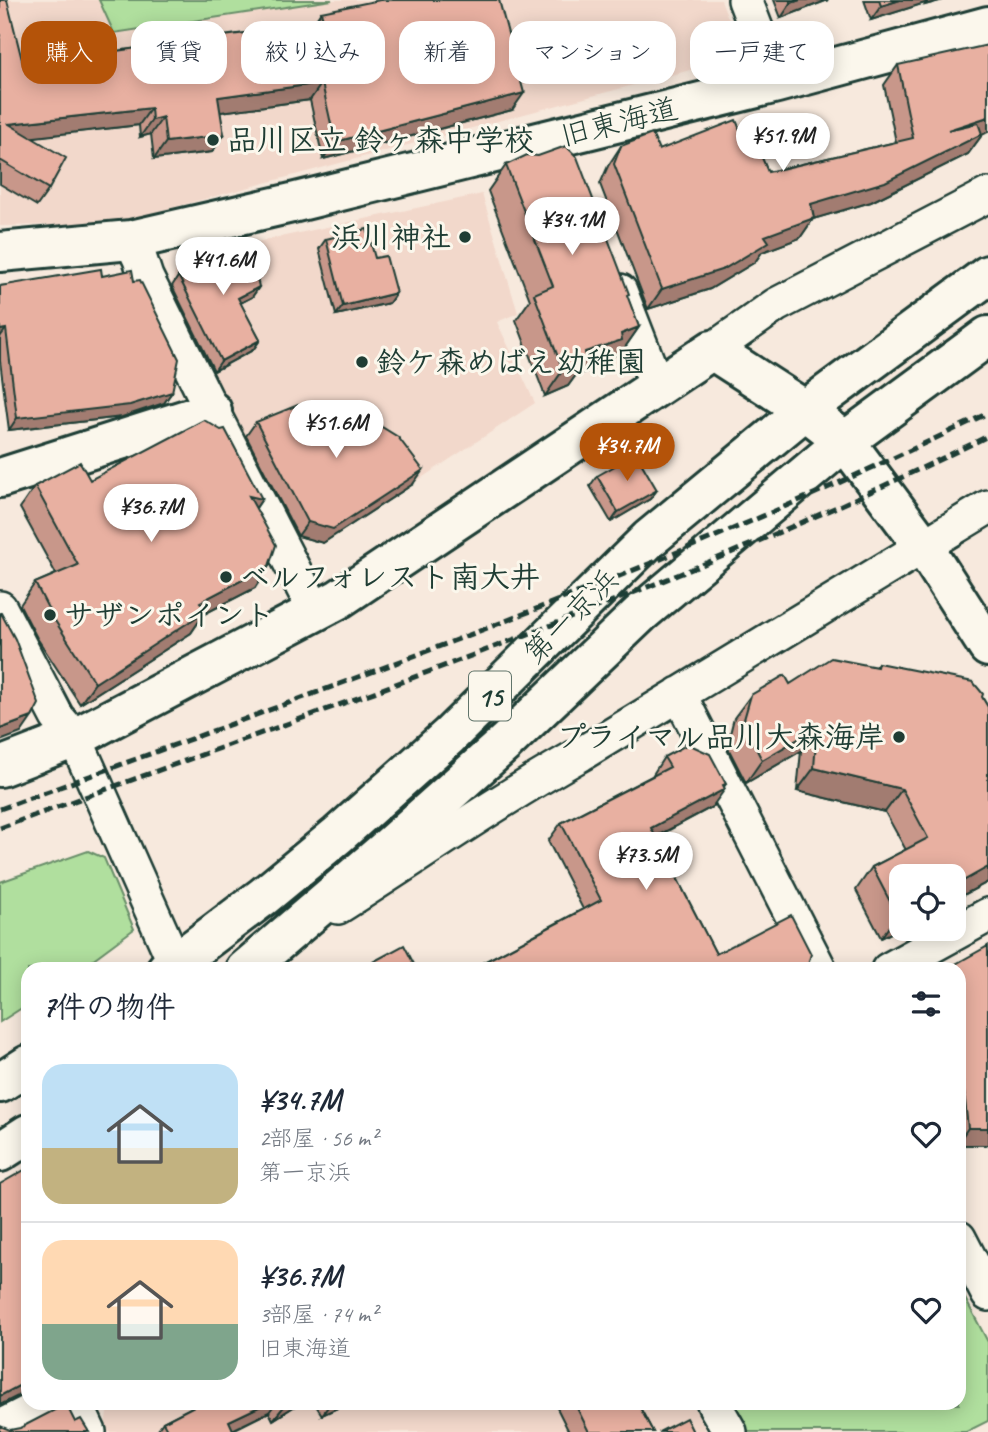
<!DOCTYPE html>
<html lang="ja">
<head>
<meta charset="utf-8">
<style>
  :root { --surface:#fff; --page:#f2f2f3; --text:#1f2937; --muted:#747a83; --line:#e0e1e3; --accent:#b45309 }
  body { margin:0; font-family:Caveat,"Klee One",sans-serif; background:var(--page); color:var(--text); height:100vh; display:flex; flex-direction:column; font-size:26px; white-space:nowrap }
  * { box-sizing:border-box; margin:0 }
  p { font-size:23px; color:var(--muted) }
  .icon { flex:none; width:38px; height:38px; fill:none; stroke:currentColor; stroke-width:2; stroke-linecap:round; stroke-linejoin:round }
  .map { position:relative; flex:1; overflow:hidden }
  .drawer { position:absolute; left:21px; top:962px; width:945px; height:448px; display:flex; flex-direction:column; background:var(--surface); border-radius:21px; box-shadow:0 4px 18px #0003 }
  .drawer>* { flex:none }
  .guide { position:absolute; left:21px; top:21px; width:947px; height:63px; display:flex; gap:14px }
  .controls { position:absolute; left:889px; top:864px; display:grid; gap:14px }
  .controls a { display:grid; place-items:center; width:77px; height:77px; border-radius:14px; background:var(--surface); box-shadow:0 4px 18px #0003; font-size:35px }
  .price { position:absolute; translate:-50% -60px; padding:0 16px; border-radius:24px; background:#fff; color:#222; font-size:23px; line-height:46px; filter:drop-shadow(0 2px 4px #0008) }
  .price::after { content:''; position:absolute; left:50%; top:42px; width:21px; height:16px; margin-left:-10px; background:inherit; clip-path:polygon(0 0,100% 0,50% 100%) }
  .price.on { background:var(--accent); color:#fff }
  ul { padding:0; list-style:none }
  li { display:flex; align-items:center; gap:21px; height:175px; padding:0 21px }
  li+li { border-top:2px solid var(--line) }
  li span { display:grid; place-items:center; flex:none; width:196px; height:140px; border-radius:21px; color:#555 }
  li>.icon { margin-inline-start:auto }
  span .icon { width:84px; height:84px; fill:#fffc; stroke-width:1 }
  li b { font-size:30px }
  h2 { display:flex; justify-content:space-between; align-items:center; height:84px; padding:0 21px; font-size:30px }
  .tag { padding:0 24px; border-radius:21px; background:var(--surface); box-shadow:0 4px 18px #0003; font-size:24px; line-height:63px }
  .tag.on { background:var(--accent); color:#fff }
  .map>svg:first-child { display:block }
  .built { fill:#f2d8cb }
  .green { fill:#b0df9e; stroke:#688e69; stroke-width:2 }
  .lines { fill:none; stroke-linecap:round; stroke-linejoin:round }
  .minor-casing { stroke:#1f3d34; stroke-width:38 }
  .tertiary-casing { stroke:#1f3d34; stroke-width:44 }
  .trunk-casing { stroke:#1f3d34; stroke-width:44 }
  .minor { stroke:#fbf7ec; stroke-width:33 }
  .tertiary { stroke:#fbf7ec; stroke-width:38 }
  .trunk { stroke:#fbf7ec; stroke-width:38 }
  .rail { stroke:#1f3d34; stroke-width:5; stroke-dasharray:10 5; stroke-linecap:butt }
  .wall { fill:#c8978a; stroke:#1f3d34; stroke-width:2 }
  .shaded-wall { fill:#a27b71; stroke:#1f3d34; stroke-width:2 }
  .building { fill:#e8b0a1; stroke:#1f3d34; stroke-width:2 }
  .poi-dot { fill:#1f3d34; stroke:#fbf7ec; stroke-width:2.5 }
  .labels { text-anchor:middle; stroke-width:6; stroke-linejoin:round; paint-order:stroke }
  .shield { fill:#fbf7ec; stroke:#61756b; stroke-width:2 }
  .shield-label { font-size:28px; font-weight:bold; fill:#1f3d34 }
  .street-label { font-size:30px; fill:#1f3d34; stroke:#fbf7ec }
  .poi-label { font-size:30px; font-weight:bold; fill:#1f3d34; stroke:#fbf7ec; text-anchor:start }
</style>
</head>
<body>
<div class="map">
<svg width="988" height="1432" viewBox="0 0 988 1432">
  <rect width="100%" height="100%" fill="#f7e9dd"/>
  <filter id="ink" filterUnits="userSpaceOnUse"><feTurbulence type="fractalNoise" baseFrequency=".0143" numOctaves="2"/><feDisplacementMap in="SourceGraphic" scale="14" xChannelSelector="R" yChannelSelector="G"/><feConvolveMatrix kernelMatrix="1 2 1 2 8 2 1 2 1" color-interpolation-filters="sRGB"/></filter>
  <g filter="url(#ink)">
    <path class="built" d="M0,0h721l22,56 -632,168 -111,2z
      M482,194l36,119 -21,9 38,81 -212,140 -27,-8 -127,-247 12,-30z
      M114,1404h579l14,28h-603l4,-25z"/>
    <path class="green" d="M99,0h233l-218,33z
      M88,851l16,7 30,71 -54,40 -52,1v34l-28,18v-140z
      M959,1287l29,55v79l-22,11h-220l-15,-28h228z"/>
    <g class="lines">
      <defs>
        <path id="minor" d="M745,0l32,83
          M131,240l9,19 6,18 66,134 103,200
          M620,291l37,95
          M712,350l64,-45 212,-110
          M0,608l57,109 18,21 100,225
          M679,694l141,276
          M338,907c81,-51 159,-106 243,-153l407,-247
          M888,970l100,-55
          M959,1238l29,56
          M76,1404l13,28
          M714,1404l16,28
          M0,1427l45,-23"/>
        <path id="tertiary" d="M0,252l131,-12 161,-37 485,-120 211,-57
          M0,478l212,-67
          M0,767l75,-29 264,-139 373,-249 93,60 40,31 79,106 64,100"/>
        <path id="trunk" d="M166,970l98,-74 74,-61 111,-99 200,-197 156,-129 183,-135
          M245,970l139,-119 121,-108 135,-129 205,-173 143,-105
          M0,1083l28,-18
          M0,1152l28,-18"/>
      </defs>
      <use href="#minor" class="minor-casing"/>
      <use href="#tertiary" class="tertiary-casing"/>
      <use href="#trunk" class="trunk-casing"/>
      <use href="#minor" class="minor"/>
      <use href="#tertiary" class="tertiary"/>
      <use href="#trunk" class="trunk"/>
      <path class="rail" d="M0,809c333,-123 669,-240 988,-396
        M0,828c332,-122 670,-235 988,-392"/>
    </g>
    <path class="wall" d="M0,0l23,64 290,-40 8,-12 191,98 -189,49 -13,-59 -90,12 4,23 -12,17 -58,7 -3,-25 -11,3 -1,-12 -108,12 18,52 -12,17 -37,-22z
      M774,0h54l-47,18z
      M864,0h79l-18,5v-2l-54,17z
      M898,65l84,70 -14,19 -97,48 -58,17 -13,19 -38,14 -7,10 -45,27 -62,20 -48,-125 8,-18 13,-20 38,4 83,-16 26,38 128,-30 -12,-57z
      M506,165l121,131 12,31 -18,26 -12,4 -5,9 -28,9 -8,11 -23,10 -29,-76 14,-20 -42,-109z
      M326,239l49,19 21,35 -7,10 -53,12 -17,-66z
      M190,258l69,29 -7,10 -12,6 20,37 -7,10 -39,21 -42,-85z
      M102,276l32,5 38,111 -8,11 -42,14 -113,13 -9,-69v-75z
      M256,422l157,62 -90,59 -25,-7 -52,-100z
      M597,476l60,14 -7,9 -39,23 -21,-36z
      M90,480l172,19 -6,9 -1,80 -51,26 -13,19 -111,71 -43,-66 -17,-33 15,-22 21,-9 -36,-66 15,-22z
      M878,663l104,34 6,10v175l-34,18v-23h-53v51l-20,10 -25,-48 16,-23 34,-17 -21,-38 -88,-21 4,-40 -55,32 -19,-37 7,-28 17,-23 39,-11 85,-17z
      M664,757l60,29 -12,21 -56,30 60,117h95l-342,16 114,-61 -35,-68 13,-18 91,-47z
      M988,946v199h-29v-175z
      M198,1404h100l-25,16 -4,-8 -36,18 1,2h-78l7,-10z
      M315,1404h31l-24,11z
      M555,1404h83l15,28h-84z"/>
    <path class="shaded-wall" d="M800,0h28l-47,18 10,-15z
      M900,0h27l-2,3 -54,17 10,-14z
      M929,0h14l-18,5z
      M322,83l-12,17 -104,14 12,-17z
      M524,93l-12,17 -189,49 12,-17z
      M151,108l-12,17 -139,16 9,-17z
      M163,117l-12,17 -11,3 12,-17z
      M988,117v15l-6,3 -14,19 -97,48 -58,17 -13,19 -38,14 -7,10 -45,27 -62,20 14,-20 103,-53 46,-32 137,-74z
      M224,135l-12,17 -58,7 12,-17z
      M259,287l-7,10 -21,11 7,-10z
      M396,293l-7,10 -53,12 7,-9z
      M639,327l-18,26 -12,4 -5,9 -28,9 -8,11 -23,10 18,-26 22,-18 36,-18z
      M6,329l-6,8v-7z
      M260,340l-7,10 -39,21 7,-10z
      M172,392l-8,11 -42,14 -113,13 8,-12z
      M423,470l-10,14 -90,59 -25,-7 10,-14z
      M657,490l-7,9 -39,23 7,-10z
      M249,496l13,3 -15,22z
      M269,566l-14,22 -51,26 -13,19 -111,71 15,-21 105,-81z
      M32,717l-11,16 -21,8v-12z
      M817,728l-16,23 -55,32 16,-23z
      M814,768l88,21 -17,23 -88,-21z
      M726,784l-5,7 4,-2 -13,18 -74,39 13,-18z
      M988,867v15l-34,18v-14z
      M901,913v15l-20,10 16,-23z
      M968,1128h20v17h-29v-4z
      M28,1381v10l-28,14v-9l3,-3z
      M265,1404h10l-6,8 -41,20 1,-11z
      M286,1404h12l-25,16z
      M330,1404h16l-24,11z"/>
    <path class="building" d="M0,0h7l16,64 301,-42 -3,-10 59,-12h119l25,93 -189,49 -13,-59 -104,14 6,38 -58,7 -3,-25 -11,3 -1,-12 -142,16 57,34 -17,31 -49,-29z
      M790,0h10l-9,3z
      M879,0h21l-19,6z
      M988,45v72l-40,13 30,-7 4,11 -97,48 -74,22 3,14 -49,18 4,6 -45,27 -62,20 -48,-125 7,-18 31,-12 7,16 77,-30 6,14 11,2 15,36 145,-34 -15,-73z
      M566,146l11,11 52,137 -2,1 12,32 -18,7 1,6 -37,12 1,8 -23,10 -29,-76 19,-8 -47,-121 21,-10 11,1z
      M367,229l8,29 11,-2 10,37 -53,13 -17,-67z
      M250,245l9,42 -21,11 22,42 -39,21 -42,-84 11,-19z
      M101,269l1,7 30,-6 2,11 6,-1 39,79 -7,33 -42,13 -113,13 -11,-89 -6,1v-44z
      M298,405l53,3 47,29 25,33 -90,59 -25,-7 -52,-100z
      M204,420l17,10 4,-1 37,70 -13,-3 27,49 -7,21 -69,36 6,9 -111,72 -43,-67 -17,-33 43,-18 -43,-79 45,-24 10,18z
      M636,454l21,36 -39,22 -21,-36z
      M0,613h1l14,26 24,65 -7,13 -32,12z
      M831,658l46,9 1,-4 95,19 10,12 -1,3 6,10v160l-34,19v-9h-53v36l-4,2 -25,-48 56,-29 -26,-49 -88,-21 3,-40 -55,32 -19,-37 8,-28 34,-20 5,9z
      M688,744l22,10 16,30 -3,1 2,4 -74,39 65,126 75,-39 20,39 -5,16h-337l132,-70 -40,-77 109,-56 -6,-10z
      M404,945l13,25h-59z
      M988,946v182h-20l-9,-84v-74h-14z
      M28,1168v213l-28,15v-212z
      M66,1404l9,18 6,-3 8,13h-89v-6l10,4 10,-2z
      M198,1404h67l-36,17 5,11h-68l2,-1 -5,-9z
      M575,1404h63l15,28h-64z
      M686,1418l7,14h-34z"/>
  </g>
  <g class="poi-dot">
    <circle cx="213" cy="140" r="7"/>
    <circle cx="465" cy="237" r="7"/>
    <circle cx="362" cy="362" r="7"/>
    <circle cx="226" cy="577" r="7"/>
    <circle cx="50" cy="615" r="7"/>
    <circle cx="899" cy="737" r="7"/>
  </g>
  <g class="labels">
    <rect class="shield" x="469" y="671.5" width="42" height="49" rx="5"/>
    <g class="shield-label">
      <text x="490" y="706">15</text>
    </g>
    <g class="street-label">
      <text transform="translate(619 122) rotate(-14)" y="10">旧東海道</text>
      <text transform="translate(571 616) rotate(-45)" y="10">第一京浜</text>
    </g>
    <g class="poi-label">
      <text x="227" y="150">品川区立 鈴ヶ森中学校</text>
      <text x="451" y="247" text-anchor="end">浜川神社</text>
      <text x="376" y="372">鈴ケ森めばえ幼稚園</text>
      <text x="240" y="587">ベルフォレスト南大井</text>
      <text x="64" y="625">サザンポイント</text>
      <text x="885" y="747" text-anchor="end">プライマル品川大森海岸</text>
    </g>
  </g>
</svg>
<div class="controls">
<a><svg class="icon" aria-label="locate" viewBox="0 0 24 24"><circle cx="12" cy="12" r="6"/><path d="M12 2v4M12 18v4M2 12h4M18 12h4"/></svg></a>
</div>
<b class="price" style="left:783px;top:173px">¥51.9M</b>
<b class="price" style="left:572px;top:257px">¥34.1M</b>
<b class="price" style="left:223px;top:297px">¥41.6M</b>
<b class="price" style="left:336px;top:460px">¥51.6M</b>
<b class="price on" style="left:627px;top:483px">¥34.7M</b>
<b class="price" style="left:151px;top:544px">¥36.7M</b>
<b class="price" style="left:646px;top:892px">¥73.5M</b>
<div class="guide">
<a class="tag on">購入</a>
<a class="tag">賃貸</a>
<a class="tag">絞り込み</a>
<a class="tag">新着</a>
<a class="tag">マンション</a>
<a class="tag">一戸建て</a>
</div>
<section class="drawer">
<h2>7件の物件<svg class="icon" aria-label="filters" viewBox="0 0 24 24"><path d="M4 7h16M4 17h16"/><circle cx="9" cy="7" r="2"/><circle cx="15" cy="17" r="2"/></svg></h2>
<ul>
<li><span style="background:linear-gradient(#bfe0f5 60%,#c2b280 0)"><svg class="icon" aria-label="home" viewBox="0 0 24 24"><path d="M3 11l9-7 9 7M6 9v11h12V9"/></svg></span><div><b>¥34.7M</b><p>2部屋 · 56 m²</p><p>第一京浜</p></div><svg class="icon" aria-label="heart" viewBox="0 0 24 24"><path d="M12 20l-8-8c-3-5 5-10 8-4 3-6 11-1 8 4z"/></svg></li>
<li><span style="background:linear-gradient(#ffd9b3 60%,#7fa58c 0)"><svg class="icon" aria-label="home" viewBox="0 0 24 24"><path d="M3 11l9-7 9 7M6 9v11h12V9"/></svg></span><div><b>¥36.7M</b><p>3部屋 · 74 m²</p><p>旧東海道</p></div><svg class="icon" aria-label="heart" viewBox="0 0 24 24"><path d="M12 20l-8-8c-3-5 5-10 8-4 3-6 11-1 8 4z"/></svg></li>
</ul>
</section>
</div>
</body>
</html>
